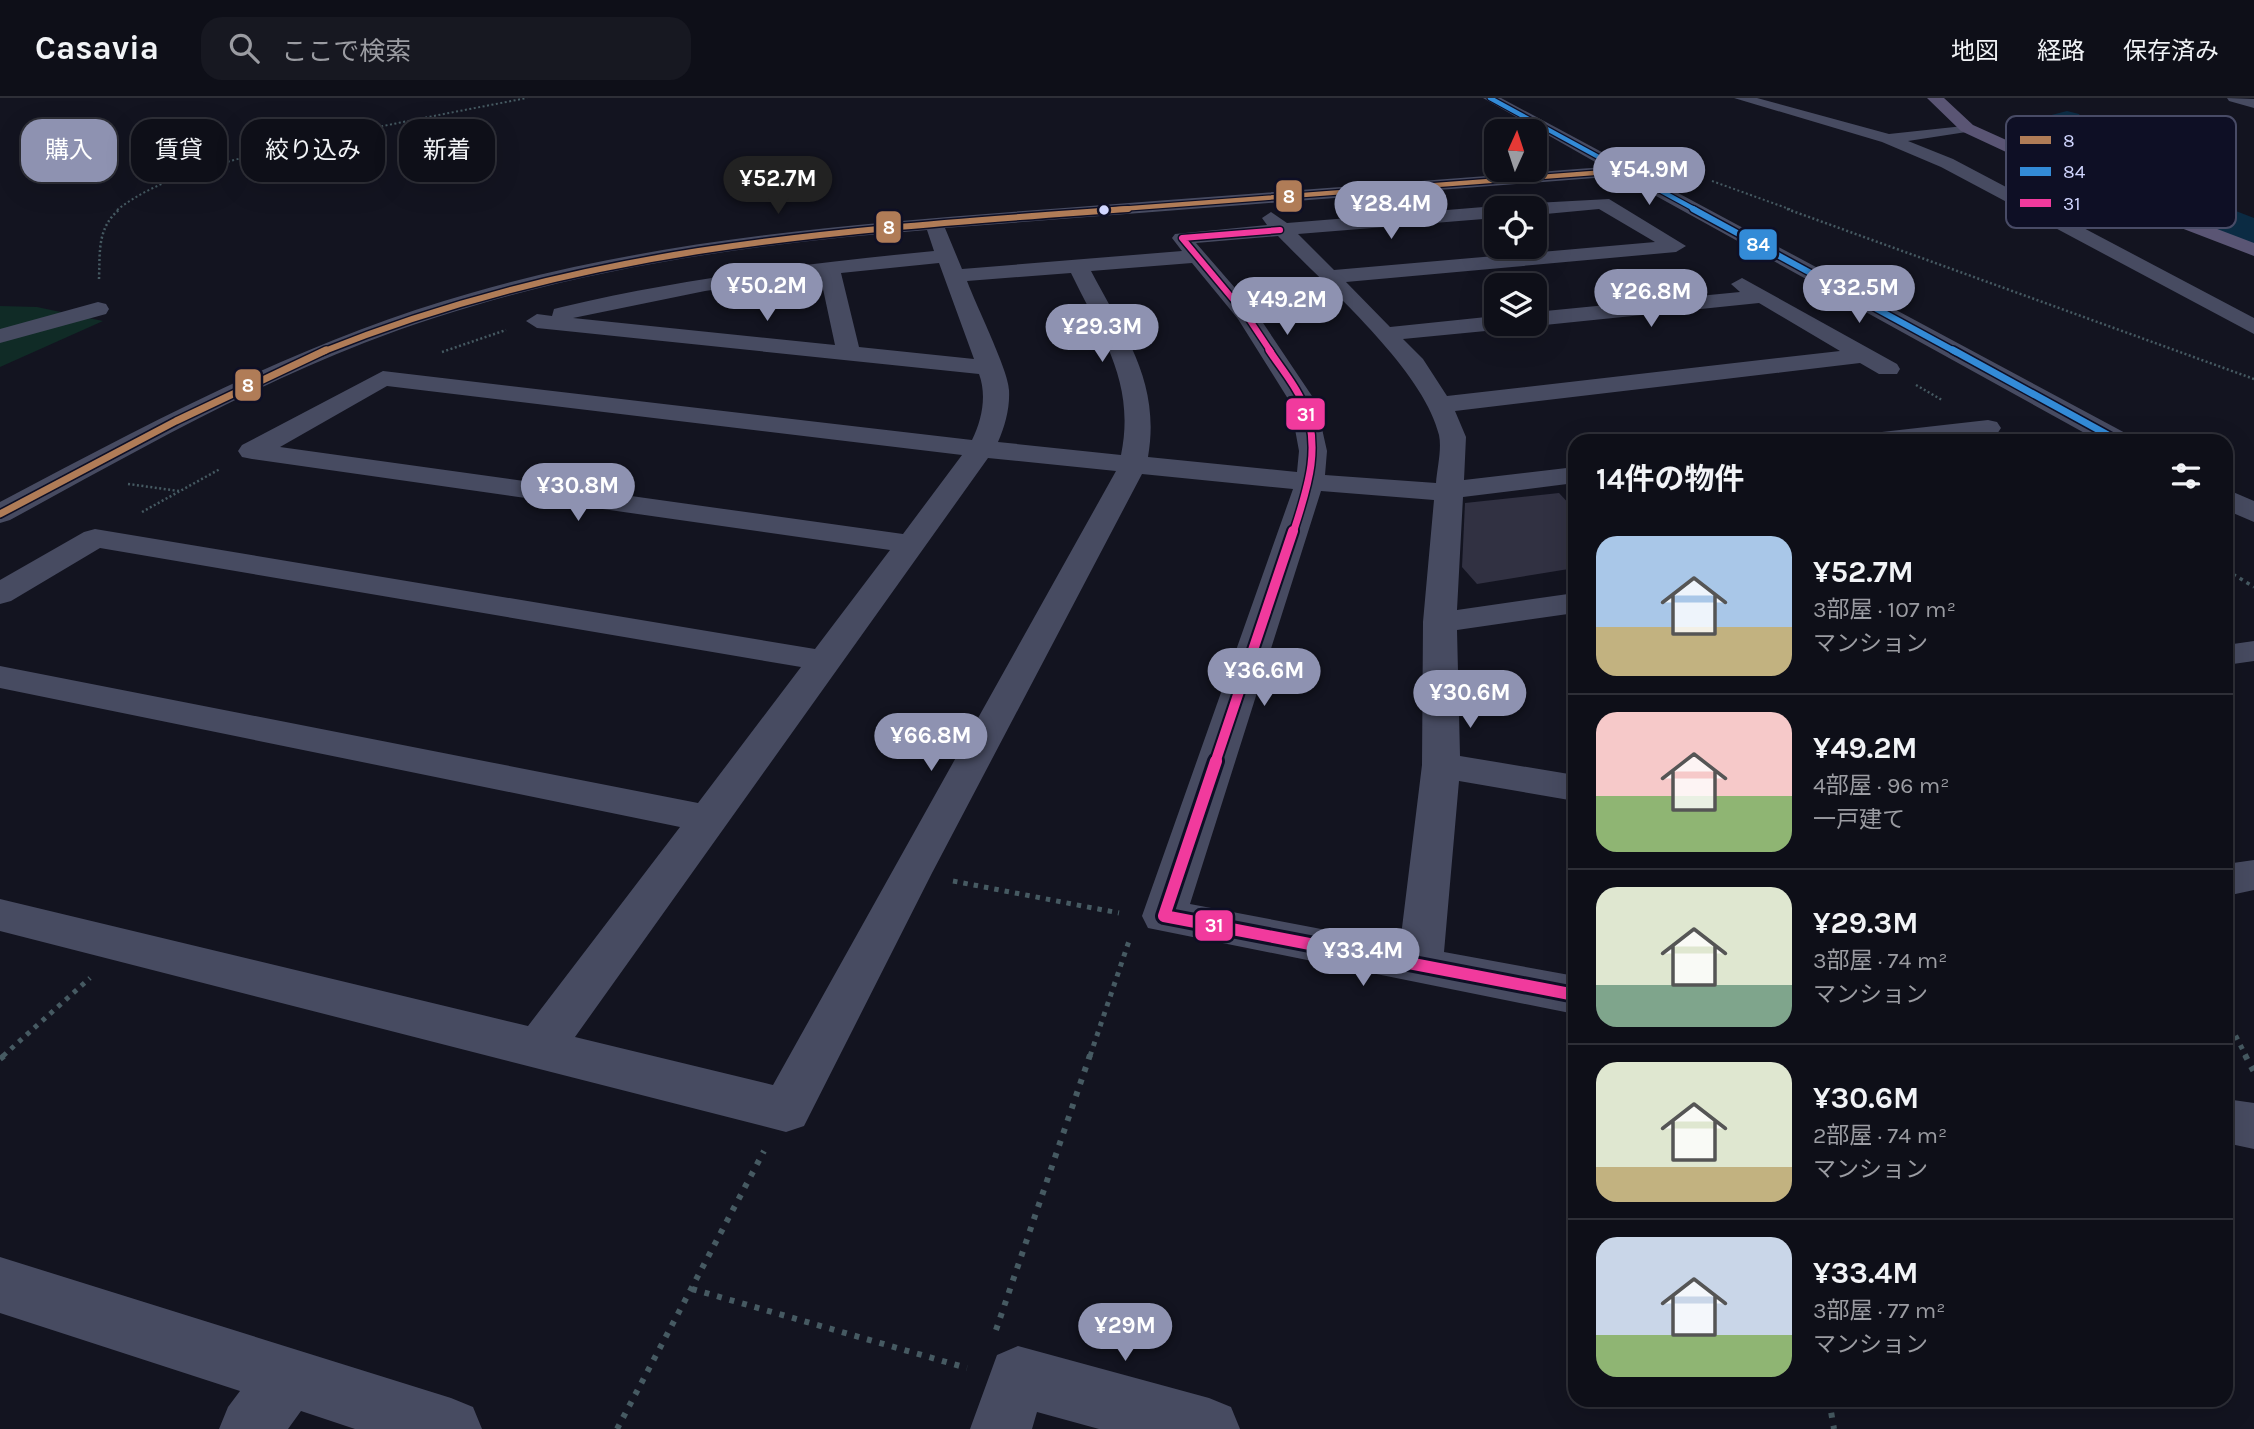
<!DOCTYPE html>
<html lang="ja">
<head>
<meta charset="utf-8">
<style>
  :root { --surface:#0e0f18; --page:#171821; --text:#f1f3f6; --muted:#9b9ca2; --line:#2e2f37; --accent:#8e92b1 }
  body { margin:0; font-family:Karla,"Noto Sans JP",sans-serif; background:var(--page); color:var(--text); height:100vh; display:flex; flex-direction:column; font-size:26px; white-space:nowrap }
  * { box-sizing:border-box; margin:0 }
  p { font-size:23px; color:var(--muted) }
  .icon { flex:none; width:38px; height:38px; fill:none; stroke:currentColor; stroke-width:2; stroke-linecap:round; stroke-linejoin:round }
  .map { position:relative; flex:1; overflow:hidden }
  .panel { position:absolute; left:1568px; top:336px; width:665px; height:973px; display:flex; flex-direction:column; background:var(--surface); border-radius:21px; box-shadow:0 7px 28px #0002,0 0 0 2px var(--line) }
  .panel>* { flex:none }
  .guide { position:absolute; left:21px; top:21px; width:665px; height:63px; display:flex; gap:14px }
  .needle { width:46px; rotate:3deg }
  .buttons { position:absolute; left:1484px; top:21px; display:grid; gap:14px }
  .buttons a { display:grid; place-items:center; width:63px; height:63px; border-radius:14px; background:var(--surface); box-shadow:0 7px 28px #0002,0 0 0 2px var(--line); font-size:35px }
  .price { position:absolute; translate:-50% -60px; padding:0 16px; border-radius:24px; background:var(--accent); color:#fff; font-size:23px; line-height:46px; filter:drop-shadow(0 2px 4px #0008) }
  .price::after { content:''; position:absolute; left:50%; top:42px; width:21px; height:16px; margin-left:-10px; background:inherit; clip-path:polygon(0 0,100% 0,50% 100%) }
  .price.active { background:#222; color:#fff }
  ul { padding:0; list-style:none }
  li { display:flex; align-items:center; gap:21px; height:175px; padding:0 28px }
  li+li { border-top:2px solid var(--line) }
  li span { display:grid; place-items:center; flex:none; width:196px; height:140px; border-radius:21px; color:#555 }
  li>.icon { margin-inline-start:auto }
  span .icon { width:84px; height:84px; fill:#fffc; stroke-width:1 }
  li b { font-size:30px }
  h2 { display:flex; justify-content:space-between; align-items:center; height:84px; padding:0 28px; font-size:30px }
  .tag { padding:0 24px; border-radius:21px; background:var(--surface); box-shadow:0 7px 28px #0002,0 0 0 2px var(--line); font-size:24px; line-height:63px }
  .tag.active { background:var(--accent); color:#fff }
  header { display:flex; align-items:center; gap:42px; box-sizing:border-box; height:98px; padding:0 35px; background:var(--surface); border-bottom:2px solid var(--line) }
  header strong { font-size:33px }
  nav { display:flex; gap:38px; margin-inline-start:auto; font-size:24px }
  .search { width:490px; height:63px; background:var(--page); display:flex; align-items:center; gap:18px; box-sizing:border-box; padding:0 24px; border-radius:21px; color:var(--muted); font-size:26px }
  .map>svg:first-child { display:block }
  .green { fill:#102b26 }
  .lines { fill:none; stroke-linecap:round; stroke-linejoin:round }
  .river { fill:#0b2b43; fill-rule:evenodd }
  .building { fill:#313142 }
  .path-far4 { stroke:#465a62; stroke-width:2; stroke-dasharray:2 2.5; stroke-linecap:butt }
  .path-far3 { stroke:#465a62; stroke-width:2.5; stroke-dasharray:2 2.5; stroke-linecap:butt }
  .path-far2 { stroke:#465a62; stroke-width:3.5; stroke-dasharray:3.5 4.5; stroke-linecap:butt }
  .path-far1 { stroke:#465a62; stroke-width:5; stroke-dasharray:4.5 6; stroke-linecap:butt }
  .path { stroke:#465a62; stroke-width:6; stroke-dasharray:5 8; stroke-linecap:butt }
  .minor { fill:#474b61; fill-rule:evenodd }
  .major { fill:#5a5574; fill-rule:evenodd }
  .bus-1-far2-casing { stroke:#0e0f25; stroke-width:7 }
  .bus-1-far1-casing { stroke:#0e0f25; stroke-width:9 }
  .bus-1-casing { stroke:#0e0f25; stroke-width:10 }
  .bus-2-far2-casing { stroke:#0e0f25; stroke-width:7 }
  .bus-2-far1-casing { stroke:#0e0f25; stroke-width:9 }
  .bus-2-casing { stroke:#0e0f25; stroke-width:10 }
  .bus-3-far3-casing { stroke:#0e0f25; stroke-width:9 }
  .bus-3-far2-casing { stroke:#0e0f25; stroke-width:10 }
  .bus-3-far1-casing { stroke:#0e0f25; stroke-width:14 }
  .bus-3-casing { stroke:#0e0f25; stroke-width:18 }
  .bus-1-far2 { stroke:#b07c57; stroke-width:4.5 }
  .bus-1-far1 { stroke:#b07c57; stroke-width:6 }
  .bus-1 { stroke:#b07c57; stroke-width:7 }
  .bus-2-far2 { stroke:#338bd7; stroke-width:4.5 }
  .bus-2-far1 { stroke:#338bd7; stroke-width:6 }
  .bus-2 { stroke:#338bd7; stroke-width:7 }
  .bus-3-far3 { stroke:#f13a9d; stroke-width:6 }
  .bus-3-far2 { stroke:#f13a9d; stroke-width:7 }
  .bus-3-far1 { stroke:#f13a9d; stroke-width:10 }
  .bus-3 { stroke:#f13a9d; stroke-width:12 }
  .bus-dot { fill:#d1d6ff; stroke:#0e0f25; stroke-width:2.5 }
  .key { fill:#0e0f25; stroke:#484b66; stroke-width:2 }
  .key-label { font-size:19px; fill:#d1d6ff }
  .line-badge { stroke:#0e0f25; stroke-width:2.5 }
  .badge-label { font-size:19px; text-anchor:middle; font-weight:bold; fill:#fff }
</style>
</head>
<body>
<header>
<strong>Casavia</strong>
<div class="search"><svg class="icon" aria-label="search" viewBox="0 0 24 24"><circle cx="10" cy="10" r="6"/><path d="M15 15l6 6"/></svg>ここで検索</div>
<nav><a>地図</a><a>経路</a><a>保存済み</a></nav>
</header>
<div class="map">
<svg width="2254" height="1331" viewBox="0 0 2254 1331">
  <rect width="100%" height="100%" fill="#131420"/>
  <path class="green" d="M0,208l37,1 66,14 -103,46z"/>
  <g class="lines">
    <path class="river" d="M2067,13l12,3 4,7 -4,7 -25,7 55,27 145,56v27l-171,-67 -65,-35 -7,-12 5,-7z"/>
  </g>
  <path class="building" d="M1559,395l16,17v58l-98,16 -15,-17 3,-64z"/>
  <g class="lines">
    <path class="path-far4" d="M1712,83l80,29
      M117,112c41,-32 98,-45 148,-58 87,-21 174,-37 262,-54"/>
    <path class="path-far3" d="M1787,111l467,170
      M99,181c1,-27 -2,-52 21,-70
      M442,254l64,-22
      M1916,287l26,15
      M128,386l51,7
      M142,414l78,-43"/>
    <path class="path-far2" d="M2226,472l28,17"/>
    <path class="path-far1" d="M953,783l166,32
      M2226,919l20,39
      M3,958l87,-78
      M1090,958l39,-115"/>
    <path class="path" d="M2245,957l9,17
      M0,961l5,-4
      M692,1191l275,79
      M996,1232l94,-275
      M1829,1302l5,29
      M617,1331l147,-278"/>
    <path class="minor" d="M1483,0h18l628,337 3,6h-33l-479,-265 -675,52 17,41 220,-18 -10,-13 3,-4 92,-9 -5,-7 9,-6 16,11 209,-17 7,2h-7v10l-198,16 36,36 321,-28 -56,-33 -64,6v-7h-9l9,-5 74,-4 77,47 -10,6 -330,30 44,45 106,-11v8h11l-11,6 -93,9 20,20 24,37 393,-45 -81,-48 -224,23 -8,-2h8v-12l205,-20 -9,-8 11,-6 155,86 3,5 -3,5h-18l-19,-11 -405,48 11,26 -2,43 111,-13v16l-112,14 -6,113 118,-17v20l-118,17 3,126 115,19v26l-116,-20 -15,171 131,24v38l-427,-86 -6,-12 151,-427 -151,-15 -210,399 -128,253 -18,6 -786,-201v-32l528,127 152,-199 -680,-139v-22l698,137 103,-136 -701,-119 -89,53 -11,3v-24l84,-48 11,-3 720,120 75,-99 -638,-91 -10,-2 -4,-6 4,-6 141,-74 589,69c10,-20 15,-45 7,-66l-442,-46 -11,-7 11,-7 15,2 2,-7 8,-2c123,-29 247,-44 372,-56l-7,-21c-192,15 -383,43 -563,113 -123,48 -238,114 -354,177l-10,3v-21c152,-80 304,-162 471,-209 194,-56 393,-70 593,-85 180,-14 360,-27 540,-41zM1278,138c47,49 146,134 161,199 3,14 -2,34 -3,48l-111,-8 2,-24 -11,-49 -61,-91 -59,-68zM939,165l35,96 -115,-12 -18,-74zM1192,165l46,56 52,83 9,49 -2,21 -149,-15c13,-75 -24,-123 -57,-186zM1071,175c30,62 65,109 50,182l-123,-13c7,-16 12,-34 11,-52 0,-18 -33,-85 -42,-109zM820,177l15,70 -262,-27 132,-27zM387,288l575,69 -59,79 -623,-87zM988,360l128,13 -343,614 -198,-48zM1321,393l113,9 -11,122 -1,143 -22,179 -210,-40z
      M1734,0h23l132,36 84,-9v6l-65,10 45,18 301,159v16l-313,-167 -59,-25z
      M2227,0l27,1v9l-25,-7z
      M98,204l8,2 3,5 -3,5 -106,29v-14z
      M1988,322l9,2 4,6 -4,6 -53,7h-84l3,-6 10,-2z
      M2226,391l28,12v21l-28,-12z
      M2254,543v20l-28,4v-20z
      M2254,762v30l-28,6v-32z
      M2226,1001l28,4v46l-28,-6z
      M0,1159l451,141 22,9 9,22h-127l-54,-18 -13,18h-69l9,-22 12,-16 -240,-78z
      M1018,1248l191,52 22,9 9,22h-141l-62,-17 -5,17h-62l27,-74z"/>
    <path class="major" d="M1927,0h17l29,27 155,70 126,48v13l-138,-53 -155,-72z"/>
    <defs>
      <path id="bus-1-far2" d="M1106,112l514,-39"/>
      <path id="bus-1-far1" d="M322,254c267,-108 524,-122 806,-143"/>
      <path id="bus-1" d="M0,416l176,-93 150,-71"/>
      <path id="bus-2-far2" d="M1490,0l206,112"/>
      <path id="bus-2-far1" d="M1693,111l263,143"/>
      <path id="bus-2" d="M1953,252l166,91"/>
      <path id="bus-3-far3" d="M1271,254l-24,-36 -65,-78 98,-8"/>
      <path id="bus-3-far2" d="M1269,252c11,17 25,33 33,51 21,44 5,89 -9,132"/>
      <path id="bus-3-far1" d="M1215,665l78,-232"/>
      <path id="bus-3" d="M1216,663l-52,155 411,79"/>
    </defs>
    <use href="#bus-1-far2" class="bus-1-far2-casing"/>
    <use href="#bus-1-far1" class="bus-1-far1-casing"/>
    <use href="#bus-1" class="bus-1-casing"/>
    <use href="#bus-2-far2" class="bus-2-far2-casing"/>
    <use href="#bus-2-far1" class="bus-2-far1-casing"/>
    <use href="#bus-2" class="bus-2-casing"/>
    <use href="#bus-3-far3" class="bus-3-far3-casing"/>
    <use href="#bus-3-far2" class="bus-3-far2-casing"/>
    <use href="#bus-3-far1" class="bus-3-far1-casing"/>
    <use href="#bus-3" class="bus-3-casing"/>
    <use href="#bus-1-far2" class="bus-1-far2"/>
    <use href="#bus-1-far1" class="bus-1-far1"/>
    <use href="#bus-1" class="bus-1"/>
    <use href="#bus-2-far2" class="bus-2-far2"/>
    <use href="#bus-2-far1" class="bus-2-far1"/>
    <use href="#bus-2" class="bus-2"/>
    <use href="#bus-3-far3" class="bus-3-far3"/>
    <use href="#bus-3-far2" class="bus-3-far2"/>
    <use href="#bus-3-far1" class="bus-3-far1"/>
    <use href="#bus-3" class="bus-3"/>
  </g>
  <circle class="bus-dot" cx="1104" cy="112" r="6"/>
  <rect x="2006" y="18" width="230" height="112" rx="10" class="key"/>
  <rect x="2020" y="38" width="31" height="8" fill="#b07c57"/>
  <rect x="2020" y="69" width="31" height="9" fill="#338bd7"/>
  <rect x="2020" y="101" width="31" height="8" fill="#f13a9d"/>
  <g class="key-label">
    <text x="2063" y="49">8</text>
    <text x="2063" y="80">84</text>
    <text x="2063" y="112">31</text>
  </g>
  <g class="line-badge">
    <rect x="1275" y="81" width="28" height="34" rx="7" fill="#b07c57"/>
    <rect x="875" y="112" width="27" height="34" rx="7" fill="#b07c57"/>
    <rect x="1738" y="130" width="40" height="33" rx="7" fill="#338bd7"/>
    <rect x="234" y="270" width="28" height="34" rx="7" fill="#b07c57"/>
    <rect x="1285" y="299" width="41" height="34" rx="7" fill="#f13a9d"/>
    <rect x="1194" y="811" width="40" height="33" rx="7" fill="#f13a9d"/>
  </g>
  <g class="badge-label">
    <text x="1289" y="105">8</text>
    <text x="889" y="136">8</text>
    <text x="1758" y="153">84</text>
    <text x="248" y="294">8</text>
    <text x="1306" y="323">31</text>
    <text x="1214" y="834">31</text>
  </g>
</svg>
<div class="buttons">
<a><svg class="needle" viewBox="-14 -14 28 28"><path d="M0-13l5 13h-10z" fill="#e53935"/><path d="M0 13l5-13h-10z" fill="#9b9ca2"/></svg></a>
<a><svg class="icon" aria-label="locate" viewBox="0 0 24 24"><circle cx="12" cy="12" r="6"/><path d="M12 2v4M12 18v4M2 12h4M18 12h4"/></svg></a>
<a><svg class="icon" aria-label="layers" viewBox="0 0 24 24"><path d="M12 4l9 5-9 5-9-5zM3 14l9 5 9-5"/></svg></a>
</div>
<b class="price" style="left:1649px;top:109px">¥54.9M</b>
<b class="price active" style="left:778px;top:118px">¥52.7M</b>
<b class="price" style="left:1391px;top:143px">¥28.4M</b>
<b class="price" style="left:767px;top:225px">¥50.2M</b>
<b class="price" style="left:1859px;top:227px">¥32.5M</b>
<b class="price" style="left:1651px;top:231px">¥26.8M</b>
<b class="price" style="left:1287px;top:239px">¥49.2M</b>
<b class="price" style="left:1102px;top:266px">¥29.3M</b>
<b class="price" style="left:578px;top:425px">¥30.8M</b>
<b class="price" style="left:1264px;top:610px">¥36.6M</b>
<b class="price" style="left:1470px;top:632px">¥30.6M</b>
<b class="price" style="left:931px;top:675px">¥66.8M</b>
<b class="price" style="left:1363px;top:890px">¥33.4M</b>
<b class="price" style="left:1125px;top:1265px">¥29M</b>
<div class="guide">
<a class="tag active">購入</a>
<a class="tag">賃貸</a>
<a class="tag">絞り込み</a>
<a class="tag">新着</a>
</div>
<section class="panel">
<h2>14件の物件<svg class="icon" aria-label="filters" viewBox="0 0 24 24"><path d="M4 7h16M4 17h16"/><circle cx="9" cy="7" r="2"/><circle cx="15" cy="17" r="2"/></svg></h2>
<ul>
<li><span style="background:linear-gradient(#a9c7e8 65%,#c2b280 0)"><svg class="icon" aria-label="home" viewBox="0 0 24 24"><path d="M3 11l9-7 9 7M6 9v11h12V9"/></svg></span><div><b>¥52.7M</b><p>3部屋 · 107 m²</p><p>マンション</p></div></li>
<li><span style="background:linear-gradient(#f6c9c9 60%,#8fb573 0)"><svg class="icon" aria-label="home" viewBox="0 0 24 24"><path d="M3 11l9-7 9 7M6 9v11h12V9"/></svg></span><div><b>¥49.2M</b><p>4部屋 · 96 m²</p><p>一戸建て</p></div></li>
<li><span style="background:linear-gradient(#dfe7d0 70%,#7fa58c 0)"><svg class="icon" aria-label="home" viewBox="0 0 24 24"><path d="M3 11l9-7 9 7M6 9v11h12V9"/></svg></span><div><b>¥29.3M</b><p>3部屋 · 74 m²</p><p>マンション</p></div></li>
<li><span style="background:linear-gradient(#dfe7d0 75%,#c2b280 0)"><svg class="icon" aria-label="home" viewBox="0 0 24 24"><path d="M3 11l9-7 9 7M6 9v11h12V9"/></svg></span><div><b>¥30.6M</b><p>2部屋 · 74 m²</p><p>マンション</p></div></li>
<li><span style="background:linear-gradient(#c9d6e8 70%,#8fb573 0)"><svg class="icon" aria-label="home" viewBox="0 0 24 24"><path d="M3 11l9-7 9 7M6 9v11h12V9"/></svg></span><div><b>¥33.4M</b><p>3部屋 · 77 m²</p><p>マンション</p></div></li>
</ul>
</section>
</div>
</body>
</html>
